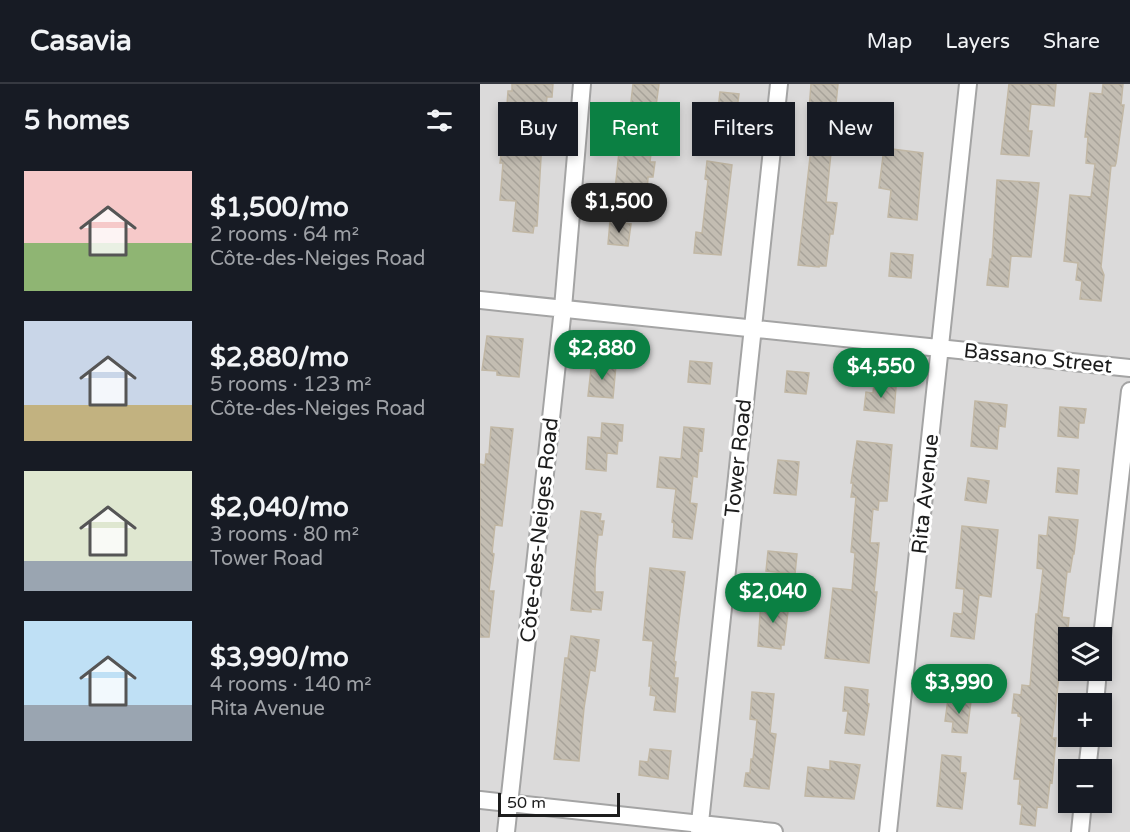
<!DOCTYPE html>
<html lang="en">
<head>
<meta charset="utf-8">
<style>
  :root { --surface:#171b24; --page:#242831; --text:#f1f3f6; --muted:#9ea1a6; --line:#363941; --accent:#0b8043 }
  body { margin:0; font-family:"Varela Round",sans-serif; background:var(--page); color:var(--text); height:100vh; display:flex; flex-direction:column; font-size:22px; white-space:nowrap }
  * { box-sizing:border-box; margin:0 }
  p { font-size:20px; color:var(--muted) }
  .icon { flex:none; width:33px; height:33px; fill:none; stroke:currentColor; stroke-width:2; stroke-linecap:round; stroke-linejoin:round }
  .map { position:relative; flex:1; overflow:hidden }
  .panel { display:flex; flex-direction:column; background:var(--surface); width:480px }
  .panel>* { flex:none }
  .guide { position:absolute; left:18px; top:18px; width:542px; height:54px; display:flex; gap:12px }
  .controls { position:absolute; left:578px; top:543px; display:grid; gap:12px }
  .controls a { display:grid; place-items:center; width:54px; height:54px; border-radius:0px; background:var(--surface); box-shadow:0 3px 9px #0003; font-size:30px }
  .scale { position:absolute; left:18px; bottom:15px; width:122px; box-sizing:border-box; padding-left:6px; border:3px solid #1d1d1d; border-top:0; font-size:16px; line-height:21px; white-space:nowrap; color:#1d1d1d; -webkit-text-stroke:4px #fff; paint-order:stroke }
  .price { position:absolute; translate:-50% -51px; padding:0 14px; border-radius:21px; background:var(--accent); color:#fff; font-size:20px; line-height:39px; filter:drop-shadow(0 2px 3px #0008) }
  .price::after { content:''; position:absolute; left:50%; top:36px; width:18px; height:14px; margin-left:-9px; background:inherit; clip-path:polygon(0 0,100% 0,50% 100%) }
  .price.current { background:#222; color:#fff }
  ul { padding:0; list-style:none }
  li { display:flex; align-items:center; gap:18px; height:150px; padding:0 24px }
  li span { display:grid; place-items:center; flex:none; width:168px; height:120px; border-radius:0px; color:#555 }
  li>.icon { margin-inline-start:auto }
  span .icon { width:72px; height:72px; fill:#fffc; stroke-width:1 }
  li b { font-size:26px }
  h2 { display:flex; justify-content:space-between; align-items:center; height:72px; padding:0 24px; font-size:26px }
  .chip { padding:0 21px; border-radius:0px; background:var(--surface); box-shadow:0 3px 9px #0003; font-size:21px; line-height:54px }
  .chip.current { background:var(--accent); color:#fff }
  header { display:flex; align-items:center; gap:36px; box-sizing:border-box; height:84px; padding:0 30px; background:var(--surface); border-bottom:2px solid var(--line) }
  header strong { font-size:28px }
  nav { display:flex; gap:33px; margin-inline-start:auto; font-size:21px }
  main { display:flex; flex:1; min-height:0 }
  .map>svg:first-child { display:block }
  .residential { fill:#dbdada; fill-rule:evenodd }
  .building { fill:url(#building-back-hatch); stroke:#c1b7a4; stroke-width:1.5 }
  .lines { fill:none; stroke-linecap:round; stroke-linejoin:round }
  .minor-casing { stroke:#a4a4a4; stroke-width:20 }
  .minor { stroke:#fff; stroke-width:16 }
  .labels { text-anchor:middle; stroke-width:6; stroke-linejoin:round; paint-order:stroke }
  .street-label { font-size:21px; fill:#1d1d1d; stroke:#fff }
</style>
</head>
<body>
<header>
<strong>Casavia</strong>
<nav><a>Map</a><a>Layers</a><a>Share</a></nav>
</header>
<main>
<section class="panel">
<h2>5 homes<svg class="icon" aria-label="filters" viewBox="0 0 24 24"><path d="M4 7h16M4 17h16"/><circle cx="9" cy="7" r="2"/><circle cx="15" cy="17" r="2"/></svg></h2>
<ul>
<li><span style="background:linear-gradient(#f6c9c9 60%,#8fb573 0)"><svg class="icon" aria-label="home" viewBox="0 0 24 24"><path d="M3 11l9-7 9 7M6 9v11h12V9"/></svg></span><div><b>$1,500/mo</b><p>2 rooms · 64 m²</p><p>Côte-des-Neiges Road</p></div></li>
<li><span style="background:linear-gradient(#c9d6e8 70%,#c2b280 0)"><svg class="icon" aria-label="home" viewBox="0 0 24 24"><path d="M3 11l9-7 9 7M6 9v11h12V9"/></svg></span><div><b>$2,880/mo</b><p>5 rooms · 123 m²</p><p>Côte-des-Neiges Road</p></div></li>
<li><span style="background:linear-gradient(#dfe7d0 75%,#9aa5b1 0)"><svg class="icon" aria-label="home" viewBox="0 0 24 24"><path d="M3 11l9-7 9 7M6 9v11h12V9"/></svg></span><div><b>$2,040/mo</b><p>3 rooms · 80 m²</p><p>Tower Road</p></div></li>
<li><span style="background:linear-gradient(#bfe0f5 70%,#9aa5b1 0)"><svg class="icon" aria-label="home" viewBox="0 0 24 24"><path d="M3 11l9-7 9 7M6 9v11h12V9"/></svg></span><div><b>$3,990/mo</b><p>4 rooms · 140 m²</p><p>Rita Avenue</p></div></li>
</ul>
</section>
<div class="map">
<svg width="650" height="748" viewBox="0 0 650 748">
  <defs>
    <pattern id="building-back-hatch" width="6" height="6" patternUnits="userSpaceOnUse" patternTransform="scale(1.5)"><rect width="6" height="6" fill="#c3bdb2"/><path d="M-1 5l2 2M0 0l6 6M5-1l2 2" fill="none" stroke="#a7a299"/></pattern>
  </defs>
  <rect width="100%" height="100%" fill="#efede2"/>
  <path class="residential" d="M0,0h650v748h-650zM588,554h33v32h-33zM588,620h33v32h-33zM588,686h33v32h-33z"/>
  <path class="building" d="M32,0h41l-1,13h-5l-1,9h-2l-7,120h-3l-1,7 -20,-2 3,-30 -16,-1 3,-37h-3l4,-33h4l3,-25h-4l1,-14h4z
    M153,0h26l-3,22h-4l-3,24 -21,-2z
    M331,0h27l-12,118 11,1 -4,31h-3l-4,32h-7v1l-21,-2 15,-135v-18l-4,-1z
    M529,0h47l-2,22 -23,-2 -3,27h4l-3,25 -28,-2z
    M623,0h20l-2,21h3l-8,58 -1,3h-4l-10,101 3,8 -3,26 -21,-2 2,-18 -6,-1 2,-17 -14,-2 6,-66 21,2 4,-33 -9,-1 2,-26h-3l5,-44 12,1z
    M240,8l19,2 -6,45 -20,-2 2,-27h3z
    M404,64l39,5 -6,67 -29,-3 3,-27 -12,-2z
    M147,65l24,4 -1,9h5l-2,15h-5l-1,16 -32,-3 4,-38 7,1z
    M227,77l25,4 -11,90 -27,-2 2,-21 6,1 6,-53 -3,-1z
    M517,96l42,3 -8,74 -20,-1 -3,31 -21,-2 3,-26h2z
    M130,137l21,3 -3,22 -20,-2z
    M411,169l22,2 -2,23 -22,-2z
    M7,252l36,3 -4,38 -22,-2v-4l-15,-1z
    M210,277l22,2 -2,21 -22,-2z
    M116,279l20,2 -3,33 -25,-2 3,-27 5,1z
    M307,287l22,2 -3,21 -21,-2z
    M394,300l22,3 -2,26 -30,-3 2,-18 7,1z
    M495,317l32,4 -2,22 -6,-1 -2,23 -26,-3z
    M580,323l26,2 -2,14h-5l-1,15 -20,-2z
    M122,339l21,2 -1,16h-4l-1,13 -10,-1 -1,18 -20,-2 2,-32 13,1z
    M11,343l22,2 -11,97 -7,-1 -3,28 2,1 -5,37h5l-5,46h-9v-173l5,1 1,-11h3z
    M204,343l20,2 -2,22 -3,-1 -2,27 -4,-1 -3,27 7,1 -5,35 -19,-2 1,-14 -2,-1 4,-33 -19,-2 3,-30 21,2z
    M377,357l35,4 -5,56h-8l-1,9 -5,-1 -3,34h9l-5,49h3l-8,71 -44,-5 8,-70 19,2 3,-37 -4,-1 5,-55h-5l2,-14h-2z
    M298,376l21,2 -3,33 -22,-2z
    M578,384l21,2 -2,24 -21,-2z
    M488,394l21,3 -3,22 -21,-3z
    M101,427l20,3 -1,7h4l-2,14h-4l-3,34v23h8l-2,18 -10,-1v3l-20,-2z
    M569,433l29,3 -4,34h-1l-3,18h-3l-5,45 7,1 -4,40 -3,-1 -2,10 -8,71h4l-4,45 -2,-1 -3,26 -10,-1 -2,19 -15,-2 2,-19 -4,-1 2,-25h-6l7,-62 -3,-1v-3h-6l2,-19 7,1 1,-10 8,1 6,-72h2l5,-45 -6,-1 2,-33 8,1z
    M482,442l36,4 -7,67 -12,-2 -5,44 -23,-3 3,-23 8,1 2,-25 -8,-1z
    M288,467l29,3 -2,20 -29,-3z
    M170,484l35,4 -11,89 2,1 -2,16h4l-3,34 -21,-2 2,-14 -6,-1 1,-9h-2l4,-45 -10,-1z
    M281,515l28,4 -5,42h-3v4l-23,-3z
    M91,552l28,4 -4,31 -5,-1 -6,38 -5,53 -25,-2 11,-101h3z
    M365,603l23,3 -1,13 2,1 -5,31 -19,-2 3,-22h-5z
    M272,608l22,2 -4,39 6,1 -7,55 -25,-3 2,-13h4l1,-14h2l4,-39 -7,-1z
    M468,615l23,2 -4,32 -15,-1 1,-10 -8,-1z
    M170,665l21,2 -3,28 -29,-4 1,-14 8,1z
    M462,671l19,2 -1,16h6l-4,36 -25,-3z
    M350,677l30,4 -6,34 -49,-3 3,-29 22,3z"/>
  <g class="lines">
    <defs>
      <path id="minor" d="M0,216l650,68
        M621,562l29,-255
        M615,620l3,-34
        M607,686l4,-34
        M0,716l294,32
        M26,748l57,-524 19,-224
        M219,748l80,-748
        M408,748l80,-748
        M600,748l3,-30"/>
    </defs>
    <use href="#minor" class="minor-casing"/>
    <use href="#minor" class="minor"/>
  </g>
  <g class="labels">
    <g class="street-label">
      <text transform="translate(558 274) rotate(6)" y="7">Bassano Street</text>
      <text transform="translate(258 374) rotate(-84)" y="7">Tower Road</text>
      <text transform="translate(445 410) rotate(-84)" y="7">Rita Avenue</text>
      <text transform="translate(59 446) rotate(-84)" y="7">Côte-des-Neiges Road</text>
    </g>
  </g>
</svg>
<div class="controls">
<a><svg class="icon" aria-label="layers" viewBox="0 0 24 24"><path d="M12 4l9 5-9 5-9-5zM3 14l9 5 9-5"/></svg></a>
<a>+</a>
<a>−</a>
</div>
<div class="scale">50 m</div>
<b class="price current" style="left:139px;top:150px">$1,500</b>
<b class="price" style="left:122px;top:297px">$2,880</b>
<b class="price" style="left:401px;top:315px">$4,550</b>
<b class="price" style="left:293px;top:540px">$2,040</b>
<b class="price" style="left:479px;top:631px">$3,990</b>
<div class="guide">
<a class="chip">Buy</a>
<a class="chip current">Rent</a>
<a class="chip">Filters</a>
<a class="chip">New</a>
</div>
</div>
</main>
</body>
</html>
